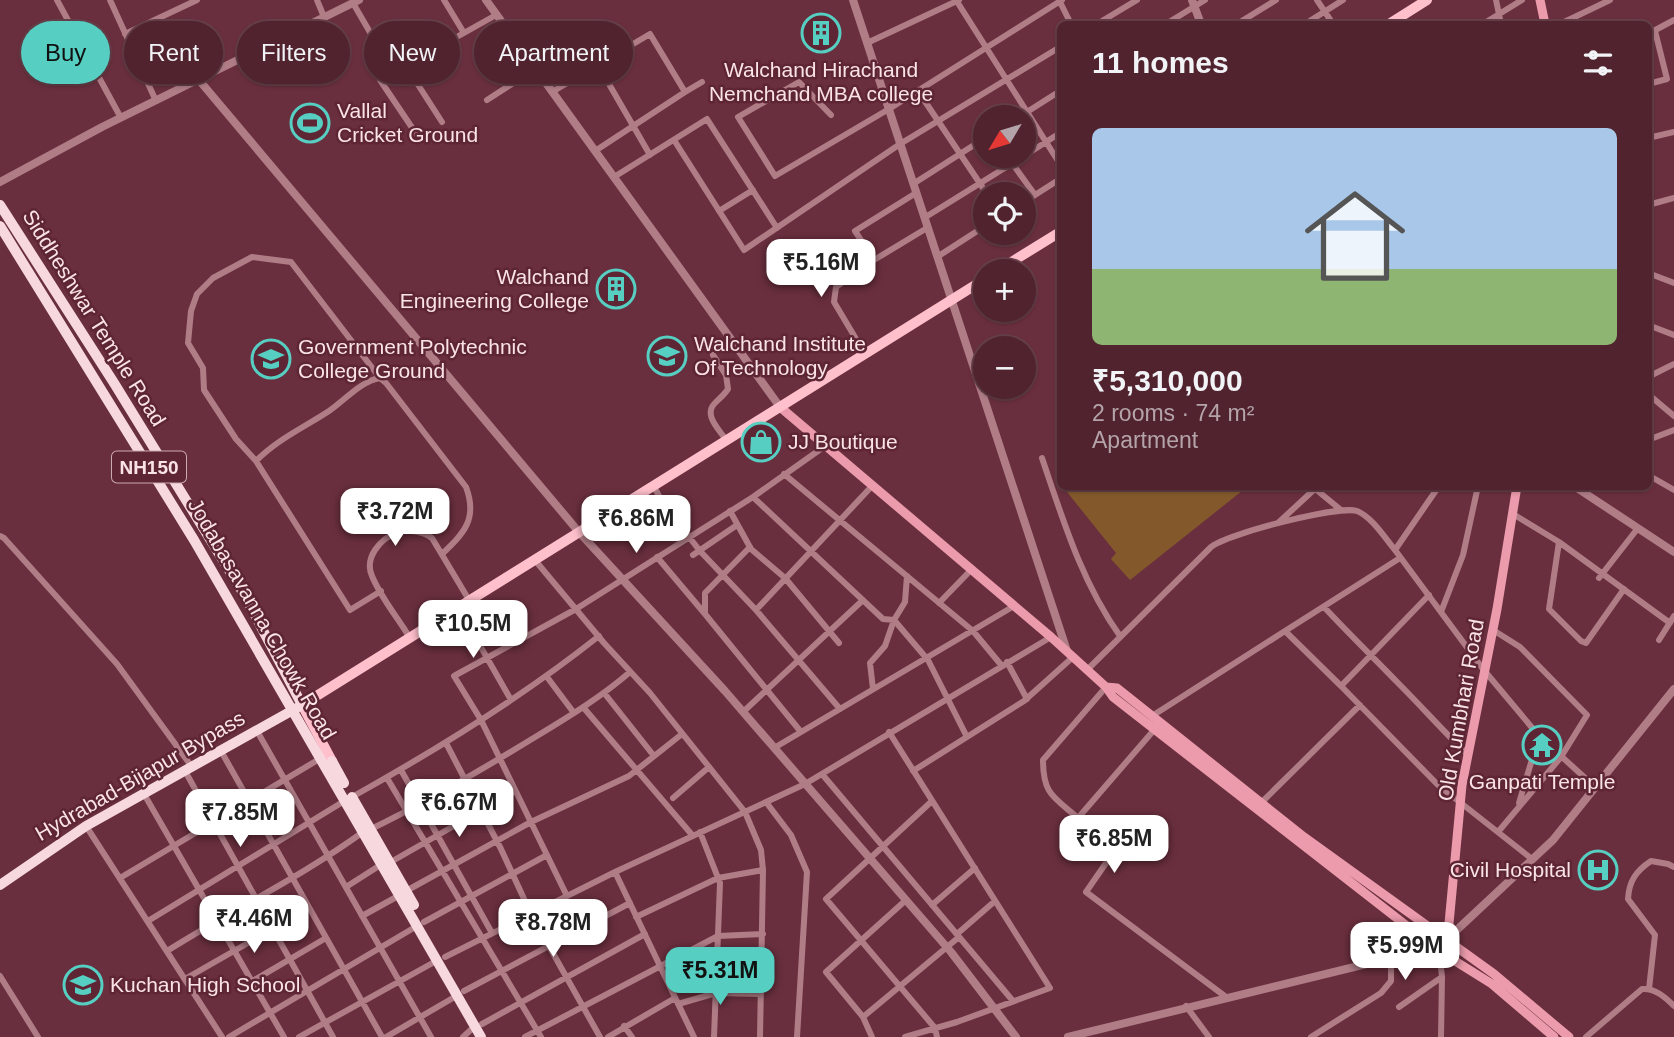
<!DOCTYPE html>
<html lang="en">
<head>
<meta charset="utf-8">
<style>
  :root { --surface:#50232e; --page:#5a2f3a; --text:#f1f3f6; --muted:#b4a4aa; --line:#67404a; --accent:#57cec2 }
  body { margin:0; font-family:Helvetica,sans-serif; background:var(--page); color:var(--text); height:100vh; display:flex; flex-direction:column; font-size:26px; white-space:nowrap }
  * { box-sizing:border-box; margin:0 }
  p { font-size:23px; color:var(--muted) }
  .icon { flex:none; width:38px; height:38px; fill:none; stroke:currentColor; stroke-width:2; stroke-linecap:round; stroke-linejoin:round }
  .map { position:relative; flex:1; overflow:hidden }
  .sheet { position:absolute; left:1057px; top:21px; width:595px; height:469px; display:flex; flex-direction:column; background:var(--surface); border-radius:10px; box-shadow:0 2px 5px #0004,0 0 0 2px var(--line) }
  .sheet>* { flex:none }
  .banner { position:absolute; left:21px; top:21px; width:665px; height:63px; display:flex; gap:14px }
  .needle { width:46px; rotate:232deg }
  .buttons { position:absolute; left:973px; top:105px; display:grid; gap:14px }
  .buttons a { display:grid; place-items:center; width:63px; height:63px; border-radius:50%; background:var(--surface); box-shadow:0 2px 5px #0004,0 0 0 2px var(--line); font-size:35px }
  .price { position:absolute; translate:-50% -60px; padding:0 16px; border-radius:14px; background:#fff; color:#222; font-size:23px; line-height:46px; filter:drop-shadow(0 2px 4px #0008) }
  .price::after { content:''; position:absolute; left:50%; top:42px; width:21px; height:16px; margin-left:-10px; background:inherit; clip-path:polygon(0 0,100% 0,50% 100%) }
  .price.current { background:var(--accent); color:#111 }
  ul { padding:0; list-style:none }
  li { display:grid; align-content:center; gap:14px; height:371px; padding:0 35px }
  li span { display:grid; place-items:center; height:217px; border-radius:10px; color:#555 }
  li>.icon { margin-inline-start:auto }
  span .icon { width:126px; height:126px; fill:#fffc; stroke-width:1 }
  li b { font-size:30px }
  h2 { display:flex; justify-content:space-between; align-items:center; height:84px; padding:0 35px; font-size:30px }
  .tag { padding:0 24px; border-radius:32px; background:var(--surface); box-shadow:0 2px 5px #0004,0 0 0 2px var(--line); font-size:24px; line-height:63px }
  .tag.current { background:var(--accent); color:#111 }
  .map>svg:first-child { display:block }
  .green { fill:#83592c }
  .lines { fill:none; stroke-linecap:round; stroke-linejoin:round }
  .minor { stroke:#b07d87; stroke-width:6 }
  .tertiary { stroke:#b07d87; stroke-width:8 }
  .secondary { stroke:#eb9bab; stroke-width:9 }
  .primary { stroke:#ffc0cc; stroke-width:10 }
  .trunk { stroke:#f7d8de; stroke-width:10 }
  .labels { text-anchor:middle; stroke-width:5; stroke-linejoin:round; paint-order:stroke }
  .shield { fill:#5e2534; stroke:#cbaab1; stroke-width:2 }
  .shield-label { font-size:19px; font-weight:bold; fill:#fae3e7 }
  .poi-label { font-size:21px; fill:#fae3e7; stroke:#5e2534; text-anchor:start }
  .street-label { font-size:21px; fill:#fae3e7; stroke:#5e2534 }
</style>
</head>
<body>
<div class="map">
<svg width="1674" height="1037" viewBox="0 0 1674 1037">
  <rect width="100%" height="100%" fill="#6a2f3e"/>
  <path class="green" d="M1063,487h184l-117,93 -19,-21 5,-6z"/>
  <g class="lines">
    <path class="minor" d="M57,0l64,118
      M110,0l46,101
      M317,0l7,17
      M444,0l20,33
      M956,0l104,164
      M1317,0l16,24
      M1496,0l5,24
      M1060,2l11,22
      M353,3l40,69 22,8 27,42
      M1097,24l40,-24
      M1166,24l39,-24
      M1237,24l39,-24
      M1305,24l38,-24
      M1483,24l39,-24
      M1560,24l50,-24
      M125,34l72,-34
      M1648,34l26,-14
      M867,43l92,-43
      M598,65l52,90
      M1648,84l19,-5 -12,-48
      M918,91l69,103
      M552,92l98,-58 35,58 -90,59
      M685,92l17,-10
      M487,100l48,-31
      M831,115l-32,-33 -61,35 37,59 114,-67 173,-109
      M1019,117l41,-26
      M417,135l-37,-55 116,-65
      M1648,138l26,-6
      M674,140l70,110 156,-106 160,-97
      M1024,156l36,-23
      M1012,163l23,32
      M614,177l93,-58 70,109
      M913,184l72,-46
      M1024,202l36,-23
      M1648,205l26,-7
      M719,211l34,-21
      M924,218l100,-62
      M937,257l48,-31
      M874,260l-19,-29 61,-38
      M1648,273l26,10
      M1648,325l26,10
      M865,354l-31,-52 2,-15 38,-27 53,-32
      M713,355l13,20 2,14c-4,6 -8,9 -13,14 -12,12 4,26 11,37
      M1648,377l26,-13
      M1648,394l26,22
      M1648,440l26,-10
      M1042,458c21,62 40,125 78,178
      M256,461l-20,-22 -32,-49 -1,-22 -15,-25 3,-32 6,-17 16,-16 39,-21 39,5 89,116
      M784,474l189,157 29,35
      M1648,475l26,15
      M653,485l11,20 36,46 56,59 84,99
      M1439,486l-44,64 88,119 56,67 56,51
      M1313,487l28,23
      M753,497l130,122 11,1 34,40 39,77
      M730,511l21,38 34,29 54,65
      M1513,514l46,28
      M1278,523l40,-37
      M0,536l4,2 113,126 75,103
      M750,547l-45,46v21l96,118
      M693,555l44,-30
      M657,557l48,57
      M534,559l70,84 46,50 95,119 16,38 2,20 -3,167
      M1599,578l39,-50
      M1624,589l-38,54 -5,-2 -32,-32 10,-67 111,81
      M381,591l-31,19 -94,-149c22,-22 47,-33 73,-50 16,-11 32,-30 51,-33l6,5 80,104c12,32 -2,46 -24,67
      M1429,595l-88,91 97,99 94,74
      M939,603l32,-33
      M458,607l53,93
      M1324,607c25,27 51,52 76,78 23,23 44,47 68,70
      M756,610l116,-124
      M1441,612l22,-57 15,-69
      M1493,630l27,17 67,68 -26,42 -63,75
      M410,638c-12,-20 -29,-40 -38,-62 -8,-18 8,-37 24,-43 10,-5 27,-1 36,5l37,62
      M1659,640l15,-24
      M1007,662l20,37
      M1087,670l124,-123c15,-13 128,-42 146,-36 15,6 28,27 38,39
      M547,677l27,36
      M1341,686l-56,-55 115,-73
      M873,689l-3,-26 15,-17 9,-26 11,-18 2,-26
      M605,694l49,62
      M583,707l110,129
      M743,712l120,-112
      M1152,716l133,-85
      M1154,730l-76,88 37,32 -29,42 140,105
      M257,731l174,306
      M889,732l161,256 -93,34 -52,15
      M446,743l55,106 30,65 69,123
      M774,748l240,-142
      M221,751l161,286
      M401,770l91,163
      M185,771l148,266
      M913,771l111,-70 49,-44
      M822,774l191,227
      M387,778l154,259
      M144,794l140,243
      M352,797c86,-48 169,-99 247,-161
      M673,798l36,-31
      M932,801l-106,98 109,129 2,9
      M766,802l25,33 16,37 -10,165
      M1261,803l99,-98
      M1519,803l20,-67
      M1078,818c-24,-21 -35,-23 -35,-58l63,-73
      M86,826l136,211
      M371,829c54,-26 105,-56 156,-87 36,-22 72,-43 103,-70
      M700,832l20,51 -6,154
      M389,863l126,-72
      M615,872l79,165
      M120,878l201,-120
      M346,887l36,-23
      M406,891l125,-69 98,-46 53,-42
      M567,896l-86,-176 -27,-44 122,-67 177,-112 72,-51
      M932,905l43,-37
      M362,916l38,-21
      M636,917l82,-39 45,-8
      M148,921l198,-121
      M424,922l123,-67
      M957,934l38,-33
      M167,951c65,-41 134,-74 196,-119
      M1439,951l3,26 -1,60
      M445,957l170,-85 190,-88 246,-147
      M0,976l38,61
      M185,979l124,-71
      M251,982l75,-44
      M1649,989l6,-54 -27,-36c1,-18 8,-28 23,-38l17,3 6,3
      M464,991l166,-88
      M678,1004l38,-11 45,1
      M1186,1006l23,31
      M1399,1007l43,-30
      M863,1017l96,-80
      M482,1024l163,-90
      M624,1026l8,11
      M229,1037l188,-111
      M299,1037l139,-77
      M386,1037l72,-42
      M463,1037l12,-11
      M525,1037l193,-101 45,-2
      M608,1037l67,-39
      M872,1037l-9,-20 -37,-45 80,-72
      M1311,1037l70,-44 10,-12v-23
      M1586,1037l56,-48c13,-1 23,8 32,17"/>
    <path class="tertiary" d="M486,0l294,407
      M853,0l214,651
      M1192,0l9,24
      M199,80l379,451 147,160 226,261 65,85
      M0,182l102,-55 257,-127
      M1574,486l100,66
      M1445,941l108,-101 121,-151
      M1068,1037l323,-79 48,-7"/>
    <path class="secondary" d="M1540,0l5,24
      M780,407l271,230 55,50 7,10 326,254 53,33 62,53
      M1106,687l11,1 187,149 190,137 75,63
      M1445,941l3,-7 14,-149 35,-176 20,-123"/>
    <path class="primary" d="M1389,24l38,-24
      M997,271l63,-39
      M332,761l-30,-56 683,-426"/>
    <path class="trunk" d="M0,205l114,178 131,213 57,109 -216,121 -86,59
      M0,226l194,314 287,497
      M332,761l12,22
      M352,797l62,108"/>
  </g>
  <defs>
    <symbol id="building-ring" viewBox="-11 -11 22 22"><circle r="9.5" fill="#5e2534" stroke="#57cec2" stroke-width="1.5"/><path d="M-4-6H4V6H1V3H-1V6H-4ZM-2.5-4.3h1.7v1.8h-1.7ZM.8-4.3h1.7v1.8H.8ZM-2.5-1h1.7V.8h-1.7ZM.8-1h1.7V.8H.8Z" fill="#57cec2"/></symbol>
    <symbol id="stadium-ring" viewBox="-11 -11 22 22"><circle r="9.5" fill="#5e2534" stroke="#57cec2" stroke-width="1.5"/><path d="M0-5a6.5 5 0 1 0 0 10a6.5 5 0 1 0 0-10ZM-3.5-1.8h7v3.6h-7Z" fill="#57cec2"/></symbol>
    <symbol id="university-ring" viewBox="-11 -11 22 22"><circle r="9.5" fill="#5e2534" stroke="#57cec2" stroke-width="1.5"/><path d="M0-5L7-2L0 1L-7-2ZM-4 1L0 2.5L4 1V4Q0 6-4 4Z" fill="#57cec2"/></symbol>
    <symbol id="shop-ring" viewBox="-11 -11 22 22"><circle r="9.5" fill="#5e2534" stroke="#57cec2" stroke-width="1.5"/><path d="M-5-2.5h2.3a2.7 3.5 0 0 1 5.4 0H5L5.5 6h-11ZM-1.5-2.5h3a1.5 2.3 0 0 0-3 0Z" fill="#57cec2"/></symbol>
    <symbol id="temple-ring" viewBox="-11 -11 22 22"><circle r="9.5" fill="#5e2534" stroke="#57cec2" stroke-width="1.5"/><path d="M0-6L5-2H3V0L6.5 2.5H4V6H1.5V3h-3V6H-4V2.5H-6.5L-3 0V-2H-5Z" fill="#57cec2"/></symbol>
    <symbol id="hospital-ring" viewBox="-11 -11 22 22"><circle r="9.5" fill="#5e2534" stroke="#57cec2" stroke-width="1.5"/><path d="M-5-5h3v3.5h4V-5h3V5h-3V1.5h-4V5h-3Z" fill="#57cec2"/></symbol>
    <symbol id="school-ring" viewBox="-11 -11 22 22"><circle r="9.5" fill="#5e2534" stroke="#57cec2" stroke-width="1.5"/><path d="M0-5L7-2L0 1L-7-2ZM-4 1L0 2.5L4 1V4Q0 6-4 4Z" fill="#57cec2"/></symbol>
  </defs>
  <g fill-rule="evenodd">
    <use href="#building-ring" x="799" y="11" width="44" height="44"/>
    <use href="#stadium-ring" x="288" y="101" width="44" height="44"/>
    <use href="#building-ring" x="594" y="267" width="44" height="44"/>
    <use href="#university-ring" x="645" y="334" width="44" height="44"/>
    <use href="#university-ring" x="249" y="337" width="44" height="44"/>
    <use href="#shop-ring" x="739" y="420" width="44" height="44"/>
    <use href="#temple-ring" x="1520" y="723" width="44" height="44"/>
    <use href="#hospital-ring" x="1576" y="848" width="44" height="44"/>
    <use href="#school-ring" x="61" y="963" width="44" height="44"/>
  </g>
  <g class="labels">
    <rect class="shield" x="112" y="451.5" width="74" height="31" rx="5"/>
    <g class="shield-label">
      <text x="149" y="474">NH150</text>
    </g>
    <g class="poi-label">
      <text x="821" y="77" text-anchor="middle">Walchand Hirachand<tspan x="821" dy="24">Nemchand MBA college</tspan></text>
      <text x="337" y="118">Vallal<tspan x="337" dy="24">Cricket Ground</tspan></text>
      <text x="589" y="284" text-anchor="end">Walchand<tspan x="589" dy="24">Engineering College</tspan></text>
      <text x="694" y="351">Walchand Institute<tspan x="694" dy="24">Of Technology</tspan></text>
      <text x="298" y="354">Government Polytechnic<tspan x="298" dy="24">College Ground</tspan></text>
      <text x="788" y="449">JJ Boutique</text>
      <text x="1542" y="789" text-anchor="middle">Ganpati Temple</text>
      <text x="1571" y="877" text-anchor="end">Civil Hospital</text>
      <text x="110" y="992">Kuchan High School</text>
    </g>
    <g class="street-label">
      <text transform="translate(94 318) rotate(58)" y="7">Siddheshwar Temple Road</text>
      <text transform="translate(262 619) rotate(60)" y="7">Jodabasavanna Chowk Road</text>
      <text transform="translate(1461 710) rotate(-80)" y="7">Old Kumbhari Road</text>
      <text transform="translate(140 776) rotate(-30)" y="7">Hydrabad-Bijapur Bypass</text>
    </g>
  </g>
</svg>
<div class="buttons">
<a><svg class="needle" viewBox="-14 -14 28 28"><path d="M0-13l5 13h-10z" fill="#e53935"/><path d="M0 13l5-13h-10z" fill="#b4a4aa"/></svg></a>
<a><svg class="icon" aria-label="locate" viewBox="0 0 24 24"><circle cx="12" cy="12" r="6"/><path d="M12 2v4M12 18v4M2 12h4M18 12h4"/></svg></a>
<a>+</a>
<a>−</a>
</div>
<b class="price" style="left:821px;top:299px">₹5.16M</b>
<b class="price" style="left:395px;top:548px">₹3.72M</b>
<b class="price" style="left:636px;top:555px">₹6.86M</b>
<b class="price" style="left:473px;top:660px">₹10.5M</b>
<b class="price" style="left:459px;top:839px">₹6.67M</b>
<b class="price" style="left:240px;top:849px">₹7.85M</b>
<b class="price" style="left:1114px;top:875px">₹6.85M</b>
<b class="price" style="left:254px;top:955px">₹4.46M</b>
<b class="price" style="left:553px;top:959px">₹8.78M</b>
<b class="price" style="left:1405px;top:982px">₹5.99M</b>
<b class="price current" style="left:720px;top:1007px">₹5.31M</b>
<div class="banner">
<a class="tag current">Buy</a>
<a class="tag">Rent</a>
<a class="tag">Filters</a>
<a class="tag">New</a>
<a class="tag">Apartment</a>
</div>
<section class="sheet">
<h2>11 homes<svg class="icon" aria-label="filters" viewBox="0 0 24 24"><path d="M4 7h16M4 17h16"/><circle cx="9" cy="7" r="2"/><circle cx="15" cy="17" r="2"/></svg></h2>
<ul>
<li><span style="background:linear-gradient(#a9c7e8 65%,#8fb573 0)"><svg class="icon" aria-label="home" viewBox="0 0 24 24"><path d="M3 11l9-7 9 7M6 9v11h12V9"/></svg></span><div><b>₹5,310,000</b><p>2 rooms · 74 m²</p><p>Apartment</p></div></li>
</ul>
</section>
</div>
</body>
</html>
